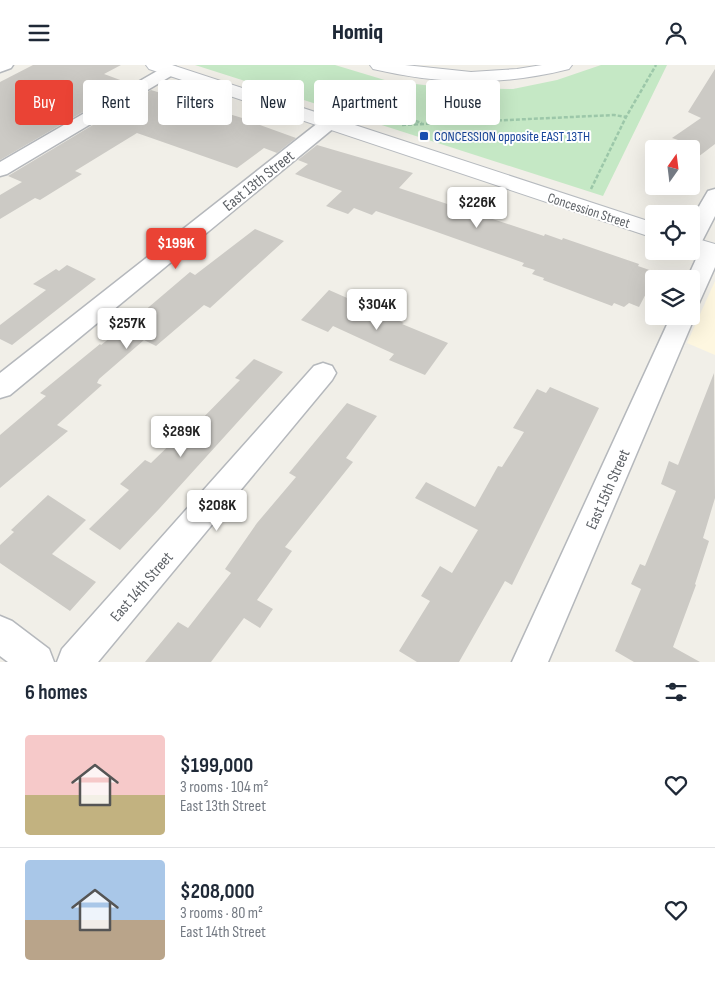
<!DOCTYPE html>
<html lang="en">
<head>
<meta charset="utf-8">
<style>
  :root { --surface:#fff; --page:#f6f6f7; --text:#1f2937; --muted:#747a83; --line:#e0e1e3; --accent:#ea4335 }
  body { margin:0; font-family:"Sofia Sans Condensed",sans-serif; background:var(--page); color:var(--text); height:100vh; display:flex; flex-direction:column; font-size:19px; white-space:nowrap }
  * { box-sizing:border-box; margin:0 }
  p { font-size:16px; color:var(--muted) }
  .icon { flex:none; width:28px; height:28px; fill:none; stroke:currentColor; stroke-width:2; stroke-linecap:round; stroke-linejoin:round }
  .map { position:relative; height:597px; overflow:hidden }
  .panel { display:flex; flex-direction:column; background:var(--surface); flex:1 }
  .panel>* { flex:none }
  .guide { position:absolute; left:15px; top:15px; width:685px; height:45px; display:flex; gap:10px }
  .needle { width:32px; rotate:14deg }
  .tools { position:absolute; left:645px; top:75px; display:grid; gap:10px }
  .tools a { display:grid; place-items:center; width:55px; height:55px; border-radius:5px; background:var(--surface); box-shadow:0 5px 20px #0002; font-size:25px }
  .price { position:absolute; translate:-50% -42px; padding:0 11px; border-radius:5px; background:#fff; color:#222; font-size:16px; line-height:32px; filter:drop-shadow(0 1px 2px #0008) }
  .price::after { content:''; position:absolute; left:50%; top:30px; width:15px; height:11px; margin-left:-8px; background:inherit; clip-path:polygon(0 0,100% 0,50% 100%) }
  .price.current { background:var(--accent); color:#fff }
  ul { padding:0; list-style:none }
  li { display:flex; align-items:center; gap:15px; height:125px; padding:0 25px }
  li+li { border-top:1px solid var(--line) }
  li span { display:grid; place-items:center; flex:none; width:140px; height:100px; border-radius:5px; color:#555 }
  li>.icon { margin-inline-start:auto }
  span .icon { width:60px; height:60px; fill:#fffc; stroke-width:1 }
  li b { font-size:21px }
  h2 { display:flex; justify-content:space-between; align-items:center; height:60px; padding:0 25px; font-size:21px }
  .tag { padding:0 18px; border-radius:5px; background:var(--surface); box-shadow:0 5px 20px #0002; font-size:18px; line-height:45px }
  .tag.current { background:var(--accent); color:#fff }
  header { display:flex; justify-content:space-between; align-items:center; height:65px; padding:0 25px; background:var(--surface); font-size:22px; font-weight:800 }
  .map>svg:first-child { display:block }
  .commercial { fill:#fef7e0 }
  .green { fill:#c5e8c5 }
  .building { fill:#cccac5 }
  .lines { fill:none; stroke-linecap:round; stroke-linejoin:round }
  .street-casing { stroke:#b5b8bc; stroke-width:3 }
  .secondary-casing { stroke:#b6babf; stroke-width:2 }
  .path { stroke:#9cc7a9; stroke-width:2.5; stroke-dasharray:4 2; stroke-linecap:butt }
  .street { fill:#fff; fill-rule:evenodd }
  .secondary { fill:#fff; fill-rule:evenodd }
  .transit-dot { fill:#1a4fb4; stroke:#fff; stroke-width:2 }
  .labels { text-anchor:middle; stroke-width:4; stroke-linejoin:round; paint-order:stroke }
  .far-transit-label { font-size:14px; fill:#164399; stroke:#fff; text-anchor:start }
  .far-street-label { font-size:14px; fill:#5f6368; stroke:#fff }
  .street-label { font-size:16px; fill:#5f6368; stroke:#fff }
</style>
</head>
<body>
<header><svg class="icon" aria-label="menu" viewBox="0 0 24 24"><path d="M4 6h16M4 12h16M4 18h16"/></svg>Homiq<svg class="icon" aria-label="person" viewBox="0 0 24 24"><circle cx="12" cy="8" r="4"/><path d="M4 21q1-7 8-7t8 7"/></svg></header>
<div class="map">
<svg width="715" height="597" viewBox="0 0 715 597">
  <rect width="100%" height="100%" fill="#f1efe8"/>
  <path class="commercial" d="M715,216v74l-28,-12z"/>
  <path class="green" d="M195,0h140l53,16 63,7 62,1 44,-9 44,-15h66l-64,131z"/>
  <path class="building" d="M33,0h88l-17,9 27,10 -131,76v-78z
    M715,4v75l-17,13 -7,-3v-5h-13l-8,-4 8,-5 -6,-2 29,-20 -13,-6z
    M151,25l111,34 -2,1 36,13 -19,15 -13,-5 -27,20 -100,-35 -62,38 7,3 -42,26 -5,-2 -35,21v-24l22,-13 -14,-6z
    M317,80l96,28 -14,15 145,48 1,-2 17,6 1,-2 76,26 -1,2 17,6 -7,11 3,1 -12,23 -10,-4 -5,4 -10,-4 -2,3 -69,-26 1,-2 -12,-4 3,-4 -13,-4 2,-3 -90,-32 -58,-20 -4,4 -18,-7 -6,6 -22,-8 16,-15 -47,-17 13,-10 -10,-4z
    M255,164l29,12 -74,67 -6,-3 -48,41 -12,-6 -45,39 -2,4 5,2 -45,40 11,6 -68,57v-53l46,-39 -6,-3 60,-49 1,1 42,-33 47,-40 5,3z
    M67,200l29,14 -84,66 -12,-6v-14l46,-35 -13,-6 23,-15 3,2z
    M329,225l75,33 -2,1 46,19 -23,32 -36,-15 5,-6 -61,-28 -5,6 -27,-12z
    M254,294l29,13 -124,137 -39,41 -31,-21 40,-39 -9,-6 25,-24 6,3 39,-38 4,2 46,-47 -5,-2z
    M714,308l1,125 -12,40 6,3 -14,43 1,1 -23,62 27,15h-66l-19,-11 26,-62 -10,-5 9,-20 5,2 31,-75 -15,-7 8,-23 9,4z
    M550,322l49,21 -87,177 -7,-4 -46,81h-42l-18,-11 31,-50 -9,-5 19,-30 12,7 26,-43 -63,-32 11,-16 49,25 23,-41 4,1 22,-35 -11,-4 24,-39 9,4z
    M347,338l30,13 -31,42 7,4 -68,85 7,4 -35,49 16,9 -13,19 -16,-10 -33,44h-66l33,-40 10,6 43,-55 -6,-4 32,-46 39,-46 -7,-4z
    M48,430l38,25 -34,34 44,28 -26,29 -70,-48v-18l14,-13 -3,-2z"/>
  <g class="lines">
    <defs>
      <path id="street" d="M0,0h13l-2,3 -11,4z
        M170,0l6,2 2,3 -2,3 -169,101 -7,2v-14l164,-95z
        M329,53l6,1 3,4 -3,4 -325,268 -10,3v-25l323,-254z
        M715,124v27l-16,31 -8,2v-29l17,-29z
        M710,179l5,1v22l-16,36 -8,2v-26h-4l15,-33z
        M692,245l3,6 -147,346h-36l159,-346h20z
        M323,298l9,3 4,7 -4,7 -234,282h-41l5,-13 252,-283z
        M0,551l12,5 37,28 5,13h-46l-8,-6z"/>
      <path id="secondary" d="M146,0h26l482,158v15l-505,-169z
        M370,0h35l66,7 46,-3 25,-4h30l-3,4c-67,17 -128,16 -196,0z
        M691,172l24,7v15l-26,-8h2z"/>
    </defs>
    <use href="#street" class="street-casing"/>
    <use href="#secondary" class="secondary-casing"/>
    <path class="path" d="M341,33l81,25
      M402,60l212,-10 12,2
      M591,124l35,-72 30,-52"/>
    <use href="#street" class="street"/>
    <use href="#secondary" class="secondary"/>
  </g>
  <rect class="transit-dot" x="419" y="66" width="10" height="10" rx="2.5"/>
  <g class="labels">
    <g class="far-transit-label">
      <text x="434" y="76">CONCESSION opposite EAST 13TH</text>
    </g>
    <g class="far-street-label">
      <text transform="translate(589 145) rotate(18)" y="5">Concession Street</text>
    </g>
    <g class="street-label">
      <text transform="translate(258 115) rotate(-39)" y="6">East 13th Street</text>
      <text transform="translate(607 424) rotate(-66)" y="6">East 15th Street</text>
      <text transform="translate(141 521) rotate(-49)" y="6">East 14th Street</text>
    </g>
  </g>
</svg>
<div class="tools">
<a><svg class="needle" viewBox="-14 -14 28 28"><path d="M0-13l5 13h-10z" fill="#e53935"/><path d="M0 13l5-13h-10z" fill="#747a83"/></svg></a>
<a><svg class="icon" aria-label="locate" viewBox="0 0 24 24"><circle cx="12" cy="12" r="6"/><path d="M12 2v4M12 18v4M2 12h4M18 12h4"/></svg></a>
<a><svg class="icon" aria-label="layers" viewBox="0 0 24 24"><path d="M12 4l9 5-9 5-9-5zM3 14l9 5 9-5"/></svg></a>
</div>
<b class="price" style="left:477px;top:164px">$226K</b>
<b class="price current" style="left:176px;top:205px">$199K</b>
<b class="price" style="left:377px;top:266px">$304K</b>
<b class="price" style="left:127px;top:285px">$257K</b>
<b class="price" style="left:181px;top:393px">$289K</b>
<b class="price" style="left:217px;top:467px">$208K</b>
<div class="guide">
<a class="tag current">Buy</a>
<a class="tag">Rent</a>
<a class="tag">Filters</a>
<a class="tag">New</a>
<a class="tag">Apartment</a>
<a class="tag">House</a>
</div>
</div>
<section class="panel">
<h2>6 homes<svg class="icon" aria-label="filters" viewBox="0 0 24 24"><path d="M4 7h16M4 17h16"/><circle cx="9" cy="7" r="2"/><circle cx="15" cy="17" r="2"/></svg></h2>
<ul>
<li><span style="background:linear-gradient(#f6c9c9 60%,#c2b280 0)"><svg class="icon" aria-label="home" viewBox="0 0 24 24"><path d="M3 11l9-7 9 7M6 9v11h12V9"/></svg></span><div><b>$199,000</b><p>3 rooms · 104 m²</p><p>East 13th Street</p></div><svg class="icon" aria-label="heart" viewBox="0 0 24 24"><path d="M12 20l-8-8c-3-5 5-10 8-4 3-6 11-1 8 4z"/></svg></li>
<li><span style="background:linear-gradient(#a9c7e8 60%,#b9a48a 0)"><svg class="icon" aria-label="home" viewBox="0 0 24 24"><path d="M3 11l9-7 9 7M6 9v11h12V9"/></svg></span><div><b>$208,000</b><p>3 rooms · 80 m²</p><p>East 14th Street</p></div><svg class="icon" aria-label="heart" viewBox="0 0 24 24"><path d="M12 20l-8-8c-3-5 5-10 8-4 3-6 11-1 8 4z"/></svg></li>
</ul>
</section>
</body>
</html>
